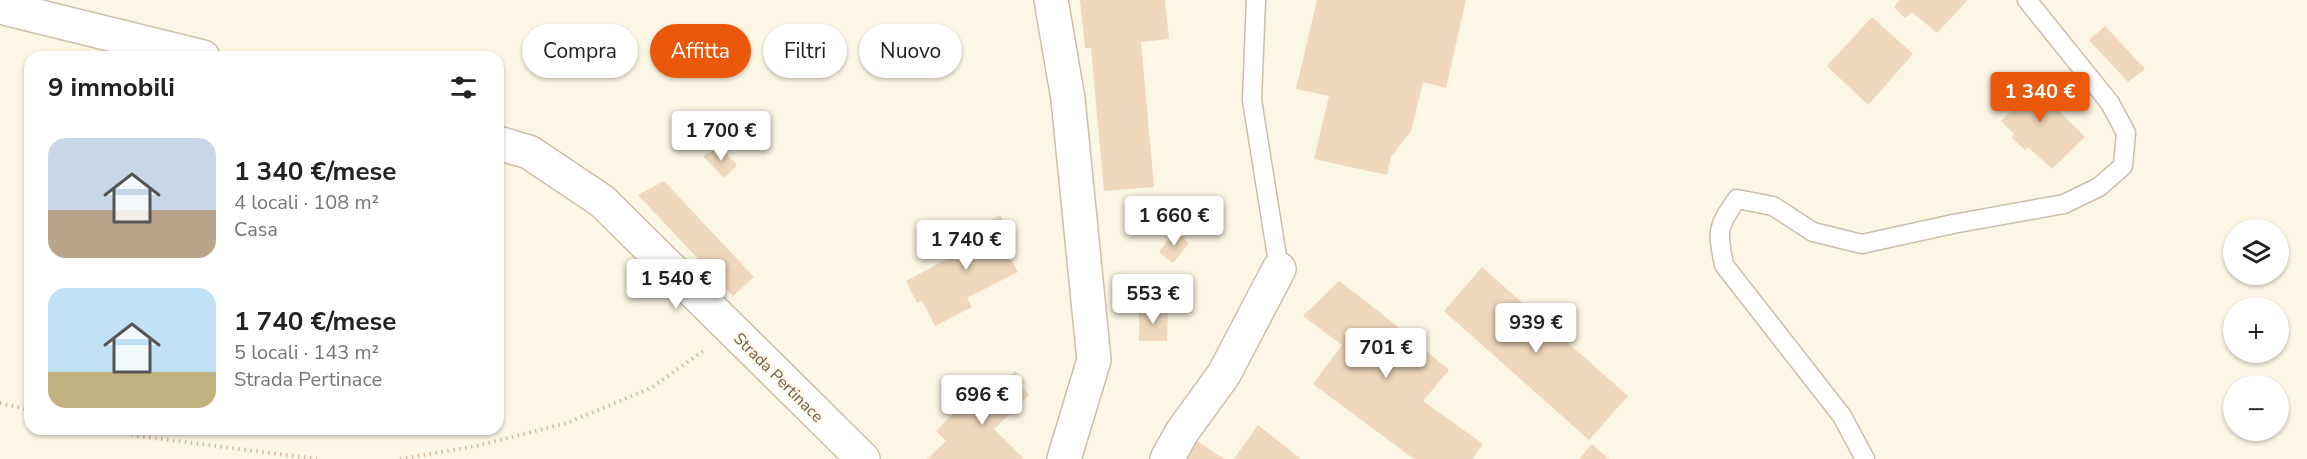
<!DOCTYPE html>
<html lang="it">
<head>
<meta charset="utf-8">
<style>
  :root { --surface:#fff; --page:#f2f2f2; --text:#222; --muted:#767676; --accent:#ea580c }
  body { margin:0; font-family:"Nunito Sans",sans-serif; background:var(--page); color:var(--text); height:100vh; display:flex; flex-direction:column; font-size:22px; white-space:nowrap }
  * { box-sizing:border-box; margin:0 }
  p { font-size:20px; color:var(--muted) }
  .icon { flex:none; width:33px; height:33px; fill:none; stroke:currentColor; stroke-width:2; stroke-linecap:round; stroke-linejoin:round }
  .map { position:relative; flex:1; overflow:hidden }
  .side { position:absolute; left:24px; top:51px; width:480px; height:384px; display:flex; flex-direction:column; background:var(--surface); border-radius:18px; box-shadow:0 2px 4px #0004 }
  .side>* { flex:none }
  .banner { position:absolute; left:522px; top:24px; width:570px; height:54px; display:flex; gap:12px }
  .controls { position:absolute; left:2223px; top:219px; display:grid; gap:12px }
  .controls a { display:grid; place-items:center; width:66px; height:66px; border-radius:50%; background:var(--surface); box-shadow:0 2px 4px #0004; font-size:30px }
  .price { position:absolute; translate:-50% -51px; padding:0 14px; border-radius:6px; background:#fff; color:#222; font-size:20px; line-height:39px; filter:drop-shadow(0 2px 3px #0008) }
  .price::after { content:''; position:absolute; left:50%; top:36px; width:18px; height:14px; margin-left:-9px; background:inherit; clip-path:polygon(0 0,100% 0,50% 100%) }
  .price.selected { background:var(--accent); color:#fff }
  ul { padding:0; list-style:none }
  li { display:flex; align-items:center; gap:18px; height:150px; padding:0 24px }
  li span { display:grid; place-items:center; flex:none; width:168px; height:120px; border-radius:18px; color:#555 }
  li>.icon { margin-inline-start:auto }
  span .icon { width:72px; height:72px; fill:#fffc; stroke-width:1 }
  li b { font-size:26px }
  h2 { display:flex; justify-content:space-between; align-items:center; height:72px; padding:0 24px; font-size:26px }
  .chip { padding:0 21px; border-radius:27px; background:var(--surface); box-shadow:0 2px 4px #0004; font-size:21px; line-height:54px }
  .chip.selected { background:var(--accent); color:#fff }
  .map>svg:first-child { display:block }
  .building { fill:#f0d8bd }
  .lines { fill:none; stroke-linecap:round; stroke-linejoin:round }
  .lane-casing { stroke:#cdbeab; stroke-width:21 }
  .street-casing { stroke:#cdbeab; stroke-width:36 }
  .secondary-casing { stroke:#d0bfa8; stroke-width:36 }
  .path { stroke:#d5bba0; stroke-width:4; stroke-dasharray:1.5 4.5; stroke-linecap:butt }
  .lane { stroke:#fff; stroke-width:18 }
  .street { stroke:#fff; stroke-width:33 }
  .secondary { stroke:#fff; stroke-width:33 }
  .labels { text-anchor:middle; stroke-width:4.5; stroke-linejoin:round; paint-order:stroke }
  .street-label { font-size:16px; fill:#735e4a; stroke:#fff9ea }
</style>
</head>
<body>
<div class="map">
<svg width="2307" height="459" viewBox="0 0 2307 459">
  <rect width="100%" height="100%" fill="#fcf6e4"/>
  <path class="building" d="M1080,0h85l4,39 -28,3 13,145 -50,4 -13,-143h-6z
    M1317,0h149l-20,88 -23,-6 -12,49 -20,26 -4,18 -73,-16 15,-63 -33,-7z
    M1900,0h68l-31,33 -25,-21 -7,6 -11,-11z
    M1872,17l41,37 -45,51 -41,-39z
    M2105,26l40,43 -17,13 -39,-42z
    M2028,75l34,32 -3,4 26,26 -33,32 -24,-22 -3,3 -13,-12 2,-4 -13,-13 10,-10 -9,-8z
    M720,147l17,18 -13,13 -21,-22z
    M664,181l90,96 -21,19 -95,-101z
    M1000,215l16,31 -10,5 12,21 -51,26 5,9 -37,19 -13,-26 -5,3 -11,-22 56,-30 -7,-13z
    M1175,231l14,12 -16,20 -14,-11z
    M1482,267l146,129 -39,44 -145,-129z
    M1339,281l38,29 72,60 -26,31 60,43 -11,15h-58l-101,-75 29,-39 -39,-29z
    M1139,310h29l-1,31h-28z
    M1015,371l10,11 -4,4 8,9 -35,34 30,30h-97l19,-18 -10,-10 28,-28 9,10z
    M1258,425l43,34h-67z
    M1194,439l30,20h-42z
    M1592,444l17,15h-30z"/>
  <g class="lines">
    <defs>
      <path id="lane" d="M1256,0l-4,100 27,169
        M1865,459l-23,-43 -118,-151c-7,-34 -7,-38 13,-66l36,7 40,26 49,12 91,-20 111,-20 35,-17 24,-21 3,-33 -16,-30 -83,-103"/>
      <path id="street" d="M1051,0l17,99 26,261 -30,99
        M1167,459l15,-27 42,-58 55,-105"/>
      <path id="secondary" d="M0,5l8,4 195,48
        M498,143l31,9 73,49 261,258"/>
    </defs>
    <use href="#lane" class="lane-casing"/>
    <use href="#street" class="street-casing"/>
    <use href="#secondary" class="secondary-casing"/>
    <path class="path" d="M0,403l30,7
      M108,429l30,7 179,23
      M400,459l76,-13 91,-23 84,-35 55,-39"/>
    <use href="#lane" class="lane"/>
    <use href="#street" class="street"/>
    <use href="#secondary" class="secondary"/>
  </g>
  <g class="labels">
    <g class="street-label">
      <text transform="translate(779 377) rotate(45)" y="6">Strada Pertinace</text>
    </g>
  </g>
</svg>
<div class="controls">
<a><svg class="icon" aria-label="layers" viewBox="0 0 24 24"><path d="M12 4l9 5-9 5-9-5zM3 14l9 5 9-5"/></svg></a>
<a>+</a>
<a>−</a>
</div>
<b class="price selected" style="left:2040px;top:123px">1 340 €</b>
<b class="price" style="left:721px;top:162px">1 700 €</b>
<b class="price" style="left:1174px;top:247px">1 660 €</b>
<b class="price" style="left:966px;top:271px">1 740 €</b>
<b class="price" style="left:676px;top:310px">1 540 €</b>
<b class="price" style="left:1153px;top:325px">553 €</b>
<b class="price" style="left:1536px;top:354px">939 €</b>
<b class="price" style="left:1386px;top:379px">701 €</b>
<b class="price" style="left:982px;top:426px">696 €</b>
<div class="banner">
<a class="chip">Compra</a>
<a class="chip selected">Affitta</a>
<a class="chip">Filtri</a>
<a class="chip">Nuovo</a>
</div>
<section class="side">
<h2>9 immobili<svg class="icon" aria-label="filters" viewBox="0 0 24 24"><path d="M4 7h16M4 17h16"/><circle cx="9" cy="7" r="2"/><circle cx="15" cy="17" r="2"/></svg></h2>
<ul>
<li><span style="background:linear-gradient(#c9d6e8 60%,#b9a48a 0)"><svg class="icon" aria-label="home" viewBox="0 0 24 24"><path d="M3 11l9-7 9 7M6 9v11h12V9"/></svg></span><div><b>1 340 €/mese</b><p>4 locali · 108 m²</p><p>Casa</p></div></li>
<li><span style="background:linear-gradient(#bfe0f5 70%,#c2b280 0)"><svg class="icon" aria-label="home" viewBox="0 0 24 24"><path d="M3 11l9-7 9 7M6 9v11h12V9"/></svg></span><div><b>1 740 €/mese</b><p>5 locali · 143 m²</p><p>Strada Pertinace</p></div></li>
</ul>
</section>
</div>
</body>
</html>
